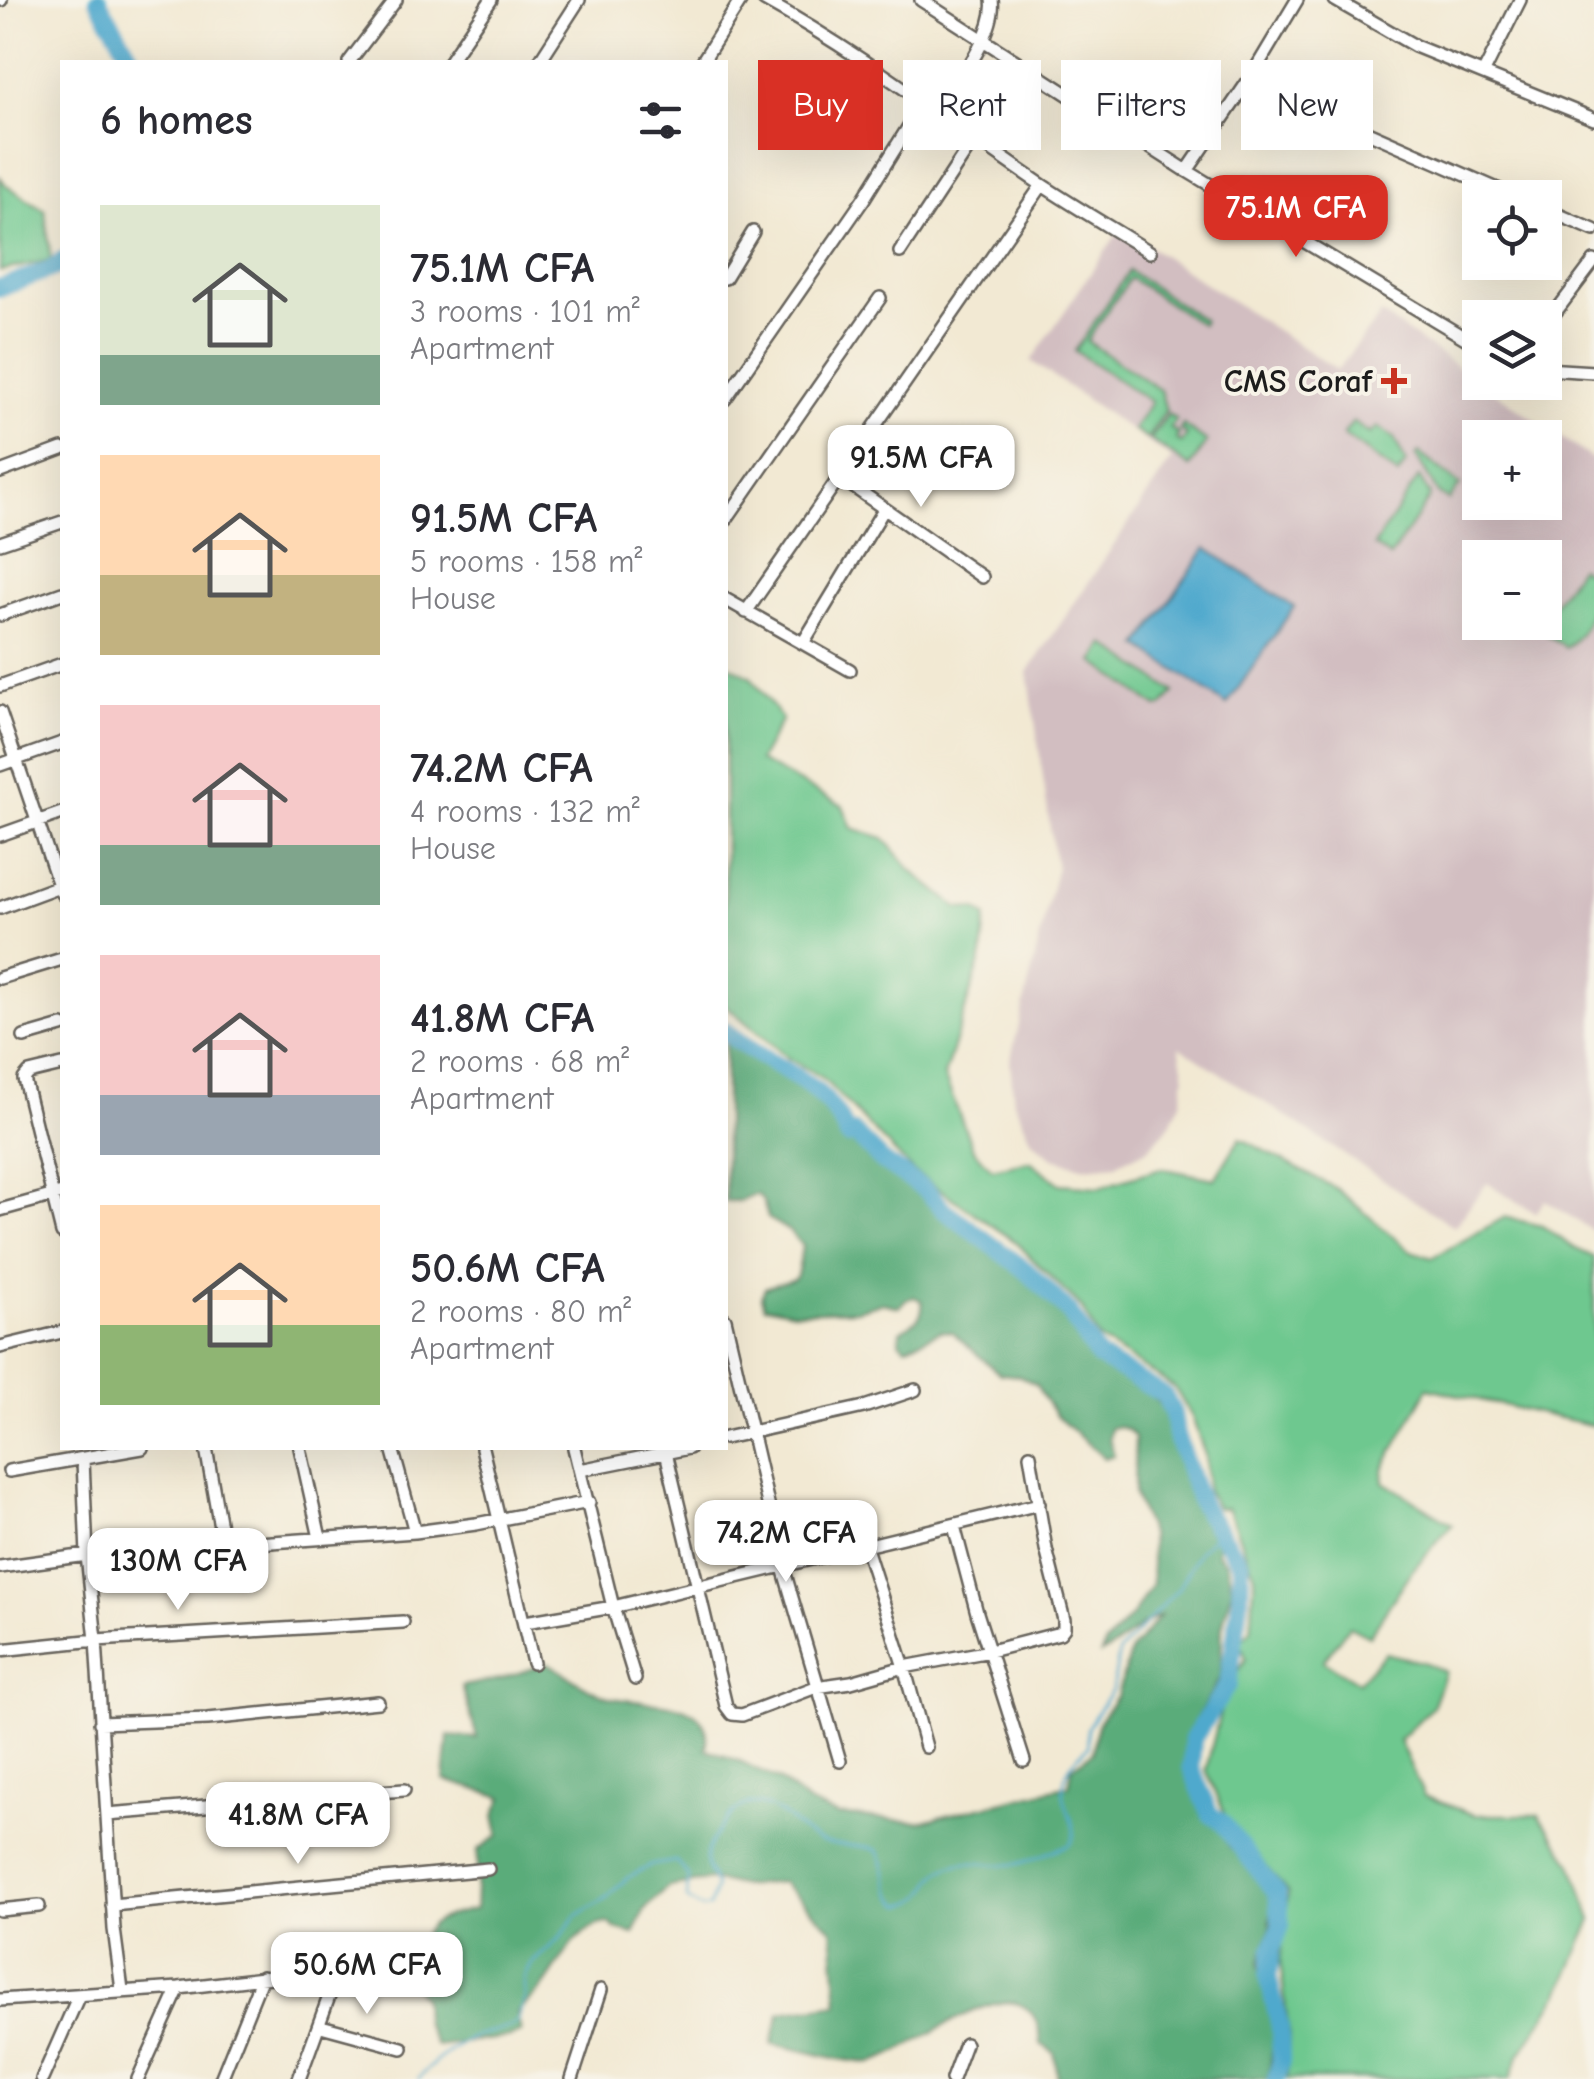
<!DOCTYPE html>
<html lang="en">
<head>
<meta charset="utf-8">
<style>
  :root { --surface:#fff; --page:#f2f2f3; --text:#2b2b33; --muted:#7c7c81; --accent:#d93025 }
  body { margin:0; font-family:"Comic Neue",sans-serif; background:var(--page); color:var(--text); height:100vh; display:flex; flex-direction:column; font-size:38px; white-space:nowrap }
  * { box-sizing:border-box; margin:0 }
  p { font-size:32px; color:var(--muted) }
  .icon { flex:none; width:55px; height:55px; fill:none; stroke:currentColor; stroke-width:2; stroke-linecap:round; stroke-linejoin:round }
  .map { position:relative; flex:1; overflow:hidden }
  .panel { position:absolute; left:60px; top:60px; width:668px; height:1390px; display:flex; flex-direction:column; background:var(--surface); border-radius:0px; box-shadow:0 10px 40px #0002 }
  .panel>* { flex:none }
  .banner { position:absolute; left:758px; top:60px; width:685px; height:90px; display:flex; gap:20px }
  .controls { position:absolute; left:1462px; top:180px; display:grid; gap:20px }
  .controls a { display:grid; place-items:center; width:100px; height:100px; border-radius:0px; background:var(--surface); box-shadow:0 10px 40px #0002; font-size:50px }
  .price { position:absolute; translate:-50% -85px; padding:0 22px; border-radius:20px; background:#fff; color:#222; font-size:32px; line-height:65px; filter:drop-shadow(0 2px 5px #0008) }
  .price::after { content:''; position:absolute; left:50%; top:60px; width:30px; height:22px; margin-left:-15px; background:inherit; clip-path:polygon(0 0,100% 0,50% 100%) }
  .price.active { background:var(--accent); color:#fff }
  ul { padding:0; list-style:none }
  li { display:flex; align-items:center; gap:30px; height:250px; padding:0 40px }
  li span { display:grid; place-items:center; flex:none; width:280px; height:200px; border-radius:0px; color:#555 }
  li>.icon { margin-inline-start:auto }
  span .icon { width:120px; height:120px; fill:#fffc; stroke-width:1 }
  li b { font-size:42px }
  h2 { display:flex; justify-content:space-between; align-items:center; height:120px; padding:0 40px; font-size:42px }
  .chip { padding:0 35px; border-radius:0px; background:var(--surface); box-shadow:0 10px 40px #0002; font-size:35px; line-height:90px }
  .chip.active { background:var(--accent); color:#fff }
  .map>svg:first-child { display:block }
  .industrial { fill:#d2bec1; fill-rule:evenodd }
  .green { fill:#6ec88f; stroke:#457256; stroke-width:2.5 }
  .forest { fill:#5aac7a; stroke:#3b644b; stroke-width:2.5 }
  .water { fill:#4fa9cd; stroke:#366274; stroke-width:2.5 }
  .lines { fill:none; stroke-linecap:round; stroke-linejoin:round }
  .stream { stroke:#4fa9cd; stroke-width:2.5 }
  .river { stroke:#4fa9cd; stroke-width:18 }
  .minor-casing { stroke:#67645c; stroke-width:16 }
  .minor { stroke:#fff; stroke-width:11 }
  .poi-dot { fill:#c8321e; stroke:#f7f3e8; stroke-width:4 }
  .labels { text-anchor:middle; stroke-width:8; stroke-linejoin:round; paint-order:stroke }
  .poi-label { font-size:32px; font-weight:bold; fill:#1c1c1c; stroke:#f7f3e8; text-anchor:end }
</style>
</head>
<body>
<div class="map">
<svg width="1594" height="2079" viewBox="0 0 1594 2079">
  <rect width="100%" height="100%" fill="#f7f3e8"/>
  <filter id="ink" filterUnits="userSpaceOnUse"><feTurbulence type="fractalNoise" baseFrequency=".01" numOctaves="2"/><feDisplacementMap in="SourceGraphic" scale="20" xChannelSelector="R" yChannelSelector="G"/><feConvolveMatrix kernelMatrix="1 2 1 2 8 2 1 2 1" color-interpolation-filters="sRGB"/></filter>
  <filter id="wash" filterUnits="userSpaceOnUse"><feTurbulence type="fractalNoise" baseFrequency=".0048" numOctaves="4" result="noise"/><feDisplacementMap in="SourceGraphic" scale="40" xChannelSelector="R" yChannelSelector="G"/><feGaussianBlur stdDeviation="2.25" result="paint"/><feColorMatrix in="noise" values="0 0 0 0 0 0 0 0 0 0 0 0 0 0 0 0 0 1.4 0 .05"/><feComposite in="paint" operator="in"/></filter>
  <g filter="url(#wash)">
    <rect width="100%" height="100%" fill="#f2e9d3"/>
    <path class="industrial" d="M1121,228l216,142 44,-56 213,146v772l-49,-32 -9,13 -49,-30 -33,44 -275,-181 6,30 -4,26 -12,24 -20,22 -32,16 -31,3 -33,-9 -21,-18 -18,-38 -4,-40 46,-192 -28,-198 144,-213 -141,-98zM1480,438h65v64h-65zM1480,558h65v64h-65z"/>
    <path class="green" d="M0,177l6,8 39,25 6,50 -51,11z
      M1129,271l74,49 -2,4 -71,-46 -43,63 73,49 6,20 -19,29 -14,-9 18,-28 -76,-51z
      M1168,414l8,6 -6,8 9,6 -3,5 6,4 5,-8 -7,-5 3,-5 24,17 -17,25 -40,-27z
      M1353,422l17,12 7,-7 17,11 12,25 -8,12 -55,-40z
      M1419,453l41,32 -11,15 -11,-7 -22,-37z
      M1419,477l11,18 -1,4 -39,58 -16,-11z
      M1579,567l15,10c0,28 -5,53 -28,71l-25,-17v-8l4,-1v-5z
      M1105,644l69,48 -11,14 -6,1 -63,-45z
      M725,663l25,13 32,43 -23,42 84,45 9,22 32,10 29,34 45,36 18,2 10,7 -4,39 -38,120 29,73 19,20 38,-8 30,23 39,3 62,-19 54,11 25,-41 97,51 72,61 23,8 73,-41 37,9 34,23 18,8v169l-166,-38 -45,81 1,13 68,42 -40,47 -43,65 -20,-10 -26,35 35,21 27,-29 41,10 19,9 -13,35 -33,33 25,56 51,19h64l33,48 20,57 -32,73 -40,62 -10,24h-223l2,-46 -9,-71 8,-69 -60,-72 -22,-51 19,-77 21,-35 -6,-16 11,-13 4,-54 -28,-67h-10l-10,-16 -2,-37 -13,-38 -18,-30 -75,-48 -18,-32 -68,-67 -100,-69 -92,-94 -32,-18 -64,-54z"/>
    <path class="forest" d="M725,1038l71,41 33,35 14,24 16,5 19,21 48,33 14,16 39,31 31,19 53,51 29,43 56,35 13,14 8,15 24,76 25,46 -1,10 9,9 6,26 -10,39 -1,49 -29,51 -8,28 17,51 8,14 8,4 13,23 23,22 19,32 -2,29 -11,34 17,64 -8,51h-210l-4,-26 -13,-9c-8,-100 -127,11 -169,18 -20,3 -77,-14 -100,-18l8,-32 58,-8 -6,-75 -50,-47 -39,4 -33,-6 -41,7 -24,22 -11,25 -18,-5 -8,-6c-33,3 -50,46 -68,68 -7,8 -16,14 -23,23l4,18 -11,5 -74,9 -12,-24 -1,-22 -15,-23c17,-50 12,-56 67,-68l3,-59 21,-15 -4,-20 8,-18 -59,-17 4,-44 29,2 -15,-52 38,-7 48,-16c18,11 36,24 55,32 32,14 115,-5 103,54l36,13 38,19 30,23 27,11 82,7 150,-37 3,-17 21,-16 4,-27 20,-30 14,-45 29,-34c-22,7 -37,29 -59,38l4,-10 29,-31 18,-29 -2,-50 -16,-39 1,-58c-7,-9 -13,-11 -24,-9l-2,11 5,16 -10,3 -48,-42 -20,-31 -16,-9 -20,-2 -48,-42 -11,-1 -35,16 -7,-6 2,-10c13,-9 23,-13 21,-30l-8,-4 -9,3 -5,7 -18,-4 -25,7 -63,2 -30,-6 -3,-9 4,-9c35,-15 30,5 37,-42l-12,-14 -22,-14 -5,-17 -6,-7 -16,7h-16z"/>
    <path class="water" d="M1206,548l88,59 -67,98 -88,-59z"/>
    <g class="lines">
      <path class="stream" d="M418,2079c16,-18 38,-34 60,-44 14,-5 27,-4 39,-13l8,-23 -1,-19 8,-17 28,-25 16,-22 30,-18 21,-20 25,-13 25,-4 11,15 -1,23 14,9h8l7,-21c-3,-8 -9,-15 -10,-24 -2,-18 24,-52 41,-59 32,-2 43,21 68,35 20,10 42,3 62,11 13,17 6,41 25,55 33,-5 22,-27 45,-37 23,-11 47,0 70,-4 17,-4 35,-14 52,-19 21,-24 -36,-53 19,-98l-1,-19 26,-40 6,-36 59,-63 21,-38 20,-19"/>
      <path class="river" d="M98,0l36,62
        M0,288l56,-21 6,-7
        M725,1031c45,40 97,42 123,105l6,-3 28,28 45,30 16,18 83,61 43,42 29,45 66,38 9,18 3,22 24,68 41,61 -1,39 -12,81 -35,55 -2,28 19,47 11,7 56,73 4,31 -9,24 -4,27 12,51 1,34 -5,18"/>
    </g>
  </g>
  <g filter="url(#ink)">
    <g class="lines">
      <defs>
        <path id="minor" d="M0,0h1
          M764,0c96,53 184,121 275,183 36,24 74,46 111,69
          M921,0l266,171 293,176
          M1335,0l80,46 179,73
          M349,62l47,-62
          M449,62l42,-62
          M539,62l40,-62
          M702,62l39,-62
          M1484,72l36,-72
          M1249,80l269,118
          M939,112c17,-28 58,-79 53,-112
          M1187,171l62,-91 48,-80
          M1545,209l49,21
          M900,252l75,-114
          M725,278l28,-46
          M1545,326l49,-65
          M1545,369l49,3
          M725,399l138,-199 61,-98
          M0,472l62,-23
          M838,476l144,101
          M725,521l155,-223
          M0,543l62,-21
          M725,599l125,71
          M746,612l296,-427
          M0,615l62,-22
          M803,643l81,-134
          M0,686l62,-22
          M0,712l62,182
          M0,765l62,-22
          M0,835l62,-22
          M0,908l62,-23
          M0,978l62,-19
          M24,1037l38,-11
          M62,1065l-33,8 -5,6 38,154
          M0,1210l62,-17
          M725,1319l57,245 58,197
          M0,1347l62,-15
          M725,1438l139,-31 51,-17
          M206,1448l17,96
          M300,1448l20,90
          M392,1448l23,84
          M482,1448l51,215
          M574,1448l39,159 22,72
          M665,1448l61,258 6,8 10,1 74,-28 35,-5 53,-15 86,-16 70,-18 4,-5v-8l-18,-71 -16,-94
          M83,1460l4,95 9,85 307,-18
          M580,1470l109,-22
          M9,1471l133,-23
          M954,1526l23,87 47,148
          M866,1548l38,119 22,80
          M0,1567l87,-12 328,-23 61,-8 113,-22
          M525,1622l88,-15 426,-103
          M0,1650l96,-10 18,289 8,61
          M100,1723l108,-4 170,-17
          M107,1814l297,-24
          M112,1905l376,-36
          M0,1910l39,-4
          M0,2000l179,-12 160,-19 66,-3
          M321,2026l81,22
          M42,2079l37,-84
          M138,2079l41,-91
          M221,2079l41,-102
          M299,2079l40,-110
          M572,2079l29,-89
          M952,2079l13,-35"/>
      </defs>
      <use href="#minor" class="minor-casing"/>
      <use href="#minor" class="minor"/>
    </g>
  </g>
  <path class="poi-dot" d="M1389 366h10v10h10v10h-10v10h-10v-10h-10v-10h10z"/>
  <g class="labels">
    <g class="poi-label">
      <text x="1372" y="392">CMS Coraf</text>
    </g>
  </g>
</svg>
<div class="controls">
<a><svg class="icon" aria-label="locate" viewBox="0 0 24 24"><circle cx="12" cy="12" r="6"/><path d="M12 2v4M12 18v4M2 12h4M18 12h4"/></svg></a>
<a><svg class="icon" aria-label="layers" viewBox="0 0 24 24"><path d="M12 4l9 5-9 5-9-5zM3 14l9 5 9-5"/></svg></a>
<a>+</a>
<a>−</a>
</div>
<b class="price active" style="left:1296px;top:260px">75.1M CFA</b>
<b class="price" style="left:921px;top:510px">91.5M CFA</b>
<b class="price" style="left:786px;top:1585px">74.2M CFA</b>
<b class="price" style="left:178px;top:1613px">130M CFA</b>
<b class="price" style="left:298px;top:1867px">41.8M CFA</b>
<b class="price" style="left:367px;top:2017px">50.6M CFA</b>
<div class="banner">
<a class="chip active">Buy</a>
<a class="chip">Rent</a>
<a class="chip">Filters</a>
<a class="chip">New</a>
</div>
<section class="panel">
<h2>6 homes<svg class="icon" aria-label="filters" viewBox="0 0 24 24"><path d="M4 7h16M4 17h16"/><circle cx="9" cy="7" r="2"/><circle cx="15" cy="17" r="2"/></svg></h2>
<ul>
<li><span style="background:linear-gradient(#dfe7d0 75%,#7fa58c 0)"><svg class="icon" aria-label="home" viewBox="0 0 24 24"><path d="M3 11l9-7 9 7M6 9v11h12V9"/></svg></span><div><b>75.1M CFA</b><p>3 rooms · 101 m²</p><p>Apartment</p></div></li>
<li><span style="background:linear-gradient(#ffd9b3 60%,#c2b280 0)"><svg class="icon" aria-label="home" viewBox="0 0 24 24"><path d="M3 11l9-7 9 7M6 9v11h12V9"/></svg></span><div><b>91.5M CFA</b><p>5 rooms · 158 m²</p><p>House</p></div></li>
<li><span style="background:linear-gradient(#f6c9c9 70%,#7fa58c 0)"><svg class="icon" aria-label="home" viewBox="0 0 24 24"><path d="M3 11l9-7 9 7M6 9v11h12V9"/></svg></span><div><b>74.2M CFA</b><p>4 rooms · 132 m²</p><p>House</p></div></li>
<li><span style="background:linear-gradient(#f6c9c9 70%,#9aa5b1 0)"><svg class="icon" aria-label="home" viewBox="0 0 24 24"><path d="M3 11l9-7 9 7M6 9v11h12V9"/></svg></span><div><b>41.8M CFA</b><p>2 rooms · 68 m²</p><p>Apartment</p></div></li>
<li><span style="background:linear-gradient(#ffd9b3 60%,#8fb573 0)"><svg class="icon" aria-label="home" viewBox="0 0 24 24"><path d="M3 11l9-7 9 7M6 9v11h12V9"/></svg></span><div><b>50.6M CFA</b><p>2 rooms · 80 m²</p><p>Apartment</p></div></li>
</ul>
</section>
</div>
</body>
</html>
